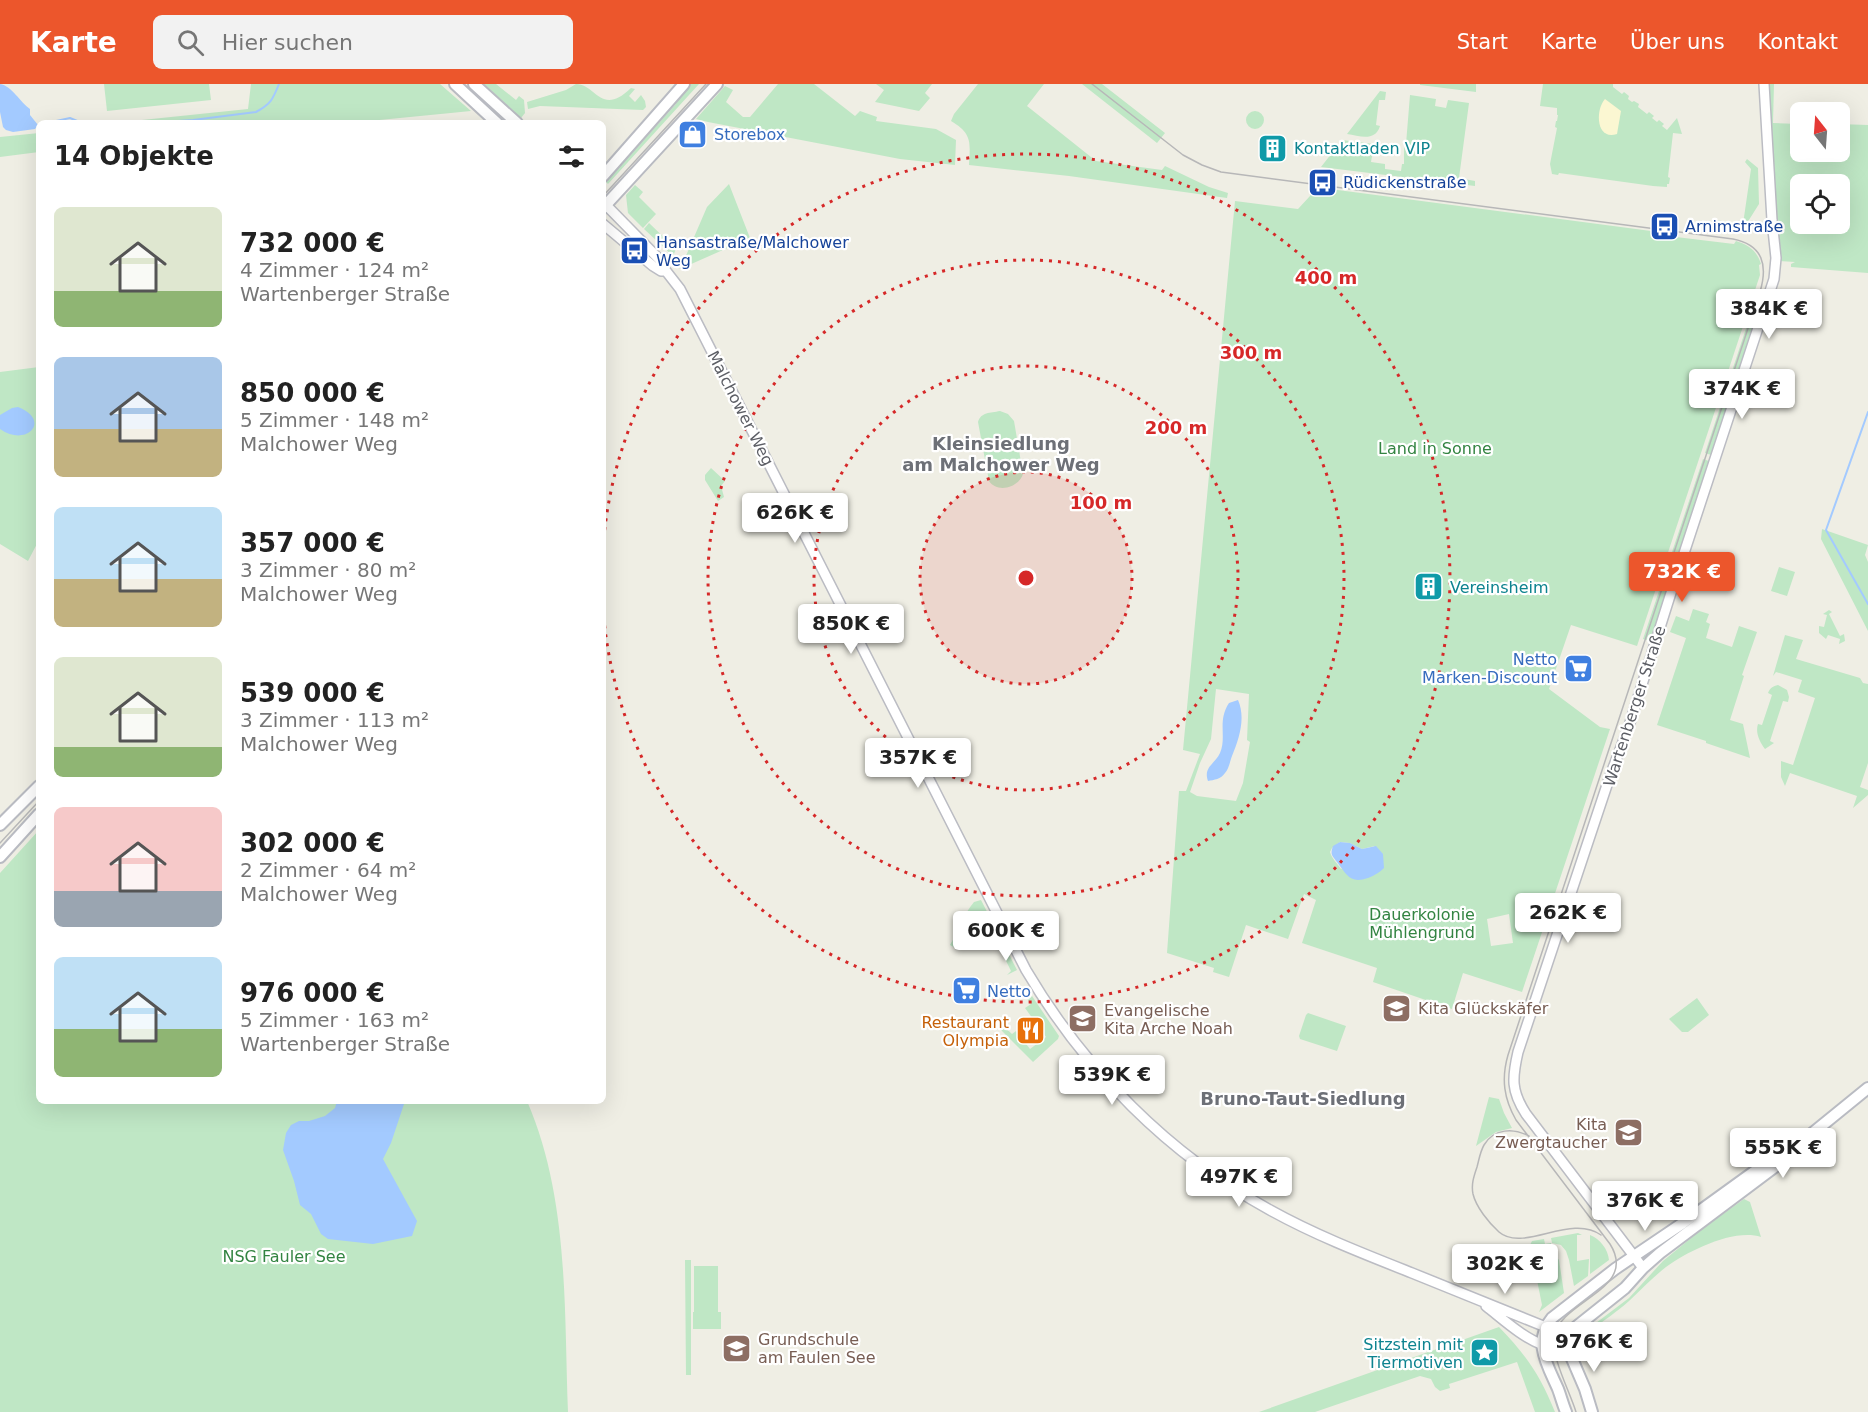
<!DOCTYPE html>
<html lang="de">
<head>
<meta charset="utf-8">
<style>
  :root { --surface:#fff; --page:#f2f2f2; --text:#222; --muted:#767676; --accent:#ec562c }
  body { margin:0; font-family:"DejaVu Sans",sans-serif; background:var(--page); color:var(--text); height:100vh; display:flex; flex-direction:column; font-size:22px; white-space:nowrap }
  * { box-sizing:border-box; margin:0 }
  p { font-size:20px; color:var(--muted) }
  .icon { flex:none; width:33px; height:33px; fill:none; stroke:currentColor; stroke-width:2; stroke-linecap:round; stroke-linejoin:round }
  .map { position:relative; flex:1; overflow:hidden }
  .details { position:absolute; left:36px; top:36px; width:570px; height:984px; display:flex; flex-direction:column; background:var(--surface); border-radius:9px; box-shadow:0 6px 24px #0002 }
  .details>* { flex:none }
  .needle { width:39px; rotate:343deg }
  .fabs { position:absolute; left:1790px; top:18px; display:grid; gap:12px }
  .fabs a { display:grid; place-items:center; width:60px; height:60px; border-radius:9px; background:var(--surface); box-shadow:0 6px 24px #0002; font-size:30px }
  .price { position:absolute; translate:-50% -51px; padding:0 14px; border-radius:6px; background:#fff; color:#222; font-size:20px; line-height:39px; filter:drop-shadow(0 2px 3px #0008) }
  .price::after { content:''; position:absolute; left:50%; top:36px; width:18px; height:14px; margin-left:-9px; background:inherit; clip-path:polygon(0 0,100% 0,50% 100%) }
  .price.on { background:var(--accent); color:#fff }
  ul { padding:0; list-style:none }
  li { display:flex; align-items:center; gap:18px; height:150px; padding:0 18px }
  li span { display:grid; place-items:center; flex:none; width:168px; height:120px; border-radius:9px; color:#555 }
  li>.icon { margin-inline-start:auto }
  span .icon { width:72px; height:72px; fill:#fffc; stroke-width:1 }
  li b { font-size:26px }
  h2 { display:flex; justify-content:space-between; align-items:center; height:72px; padding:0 18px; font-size:26px }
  header { display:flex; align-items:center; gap:36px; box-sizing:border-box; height:84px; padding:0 30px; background:var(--accent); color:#fff }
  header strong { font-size:28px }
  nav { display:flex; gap:33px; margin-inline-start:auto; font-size:21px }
  .search { width:420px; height:54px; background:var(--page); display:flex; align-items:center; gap:15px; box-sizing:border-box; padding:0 21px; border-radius:9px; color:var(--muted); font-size:22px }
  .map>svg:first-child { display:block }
  .green { fill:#bfe7c5; fill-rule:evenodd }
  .sand { fill:#fbf7d2 }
  .water { fill:#a3caff }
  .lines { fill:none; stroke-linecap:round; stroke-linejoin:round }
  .stream { stroke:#a3caff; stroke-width:2 }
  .tertiary-casing { stroke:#bbbcc3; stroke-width:12 }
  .secondary-casing { stroke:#b9bbc2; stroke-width:14 }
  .tertiary { stroke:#fff; stroke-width:9 }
  .secondary { stroke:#fff; stroke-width:10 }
  .tram { stroke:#b7b7b8; stroke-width:1.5 }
  .ring { fill:none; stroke:#d62828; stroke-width:3; stroke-dasharray:3 6 }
  .labels { text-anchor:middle; stroke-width:4.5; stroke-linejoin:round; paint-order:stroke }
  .shop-label { font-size:16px; fill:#366cbe; stroke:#fff; text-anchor:start }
  .culture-label { font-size:16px; fill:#0d838f; stroke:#fff; text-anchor:start }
  .transit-label { font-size:16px; fill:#164399; stroke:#fff; text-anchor:start }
  .street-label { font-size:16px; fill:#5c5e65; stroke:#fff }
  .park-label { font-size:16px; fill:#338442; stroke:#fff }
  .education-label { font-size:16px; fill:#785e54; stroke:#fff; text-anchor:start }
  .food-label { font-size:16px; fill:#c56008; stroke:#fff; text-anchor:end }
  .neighbourhood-label { font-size:18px; font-weight:bold; fill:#6d7077; stroke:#fff }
  .centre { fill:#d62828; stroke:#fff; stroke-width:3 }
  .ring-label { font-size:18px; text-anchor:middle; font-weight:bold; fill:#d62828; stroke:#fff; stroke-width:4.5; stroke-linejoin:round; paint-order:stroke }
</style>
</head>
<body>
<header>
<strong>Karte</strong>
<div class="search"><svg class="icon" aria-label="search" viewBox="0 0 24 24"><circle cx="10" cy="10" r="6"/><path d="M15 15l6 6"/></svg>Hier suchen</div>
<nav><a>Start</a><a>Karte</a><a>Über uns</a><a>Kontakt</a></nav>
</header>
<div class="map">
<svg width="1868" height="1328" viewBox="0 0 1868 1328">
  <rect width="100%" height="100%" fill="#efeee4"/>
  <path class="green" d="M104,0h105l2,16 -104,11z
    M251,0h189l31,27 -122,12h-236l135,-14z
    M484,0h12l20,16 3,-4 5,4 1,13 -4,5z
    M576,0c20,0 25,33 55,4l4,1 -6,7 6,6 6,-7 4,6 1,6 -3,3 -103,-4 -12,3 -1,-7 39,-12z
    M689,0h10l-91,100 -2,-2 69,-77z
    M778,0h36l41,32 5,-5 17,6 -1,4 60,8 20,11 -1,25 -55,-6 -192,-37 -12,-3 29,-33 8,4 -7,12 17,15h7z
    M876,0h56l-7,9 5,5 -11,13 -44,-9 9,-12z
    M978,0h66l-17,22 69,55 66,9 3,-4 44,21 19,6 -1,5 -158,-22 -100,-11c1,-22 4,-31 -18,-44l3,-7z
    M1082,0h20l63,49 -8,10z
    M1420,0h56v8l-56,-7z
    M1543,0h70v3l9,7 2,-2 5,4 -1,3 4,3 2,-1 5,3 -1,3 9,7 2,-2 5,4 -2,2 5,4 2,-2 5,4 -2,2 5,4 10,-12 5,16 -9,-1 -5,44 2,1 -1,6h-2v3l-14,-1 -94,-13 -1,2 -6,-1 -2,-10 7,-36 -2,-1 1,-6h1l1,-6h-1v-7l-17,-2z
    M1768,0h6l-1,39 27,1v28h39v-28l29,1v148l-77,-6v-3l4,-2 -16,-1zM1800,100h39v40h-39z
    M1380,7l6,1 -1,8h-6l-3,25 4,1c-5,16 -20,10 -33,8z
    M1410,11l26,4 -1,7 11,2 2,-8 21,3 -10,75 16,3v5l-154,-19 21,-27 32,4 -3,18 14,2v5l16,2 1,-7h2v-20h2z
    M1246 36a9 9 0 1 1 18 0a9 9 0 1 1-18 0Z
    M39,49v19l-39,5v-20z
    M1747,75l11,9 1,36 -17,27 -8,-1 -3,-6 -16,-4 28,4 8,-55 -6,-7z
    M729,100l21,54 -70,31 -2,-4 7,-7 22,-51z
    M635,101l8,7 -4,5 17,17 -13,14 -15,-15 -2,-18z
    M1315,103l336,44v3l83,10 2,-3c13,4 21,10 25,23l-2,1 1,10 -123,371 -66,-21 -22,64 51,38 10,2 -88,263 -59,-19 -11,36 -79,-27 4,-14 -75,-25 14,-43 -12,-6 -16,45 -42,-14 -17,52 -16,-5 1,-4 -47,-15 12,-162h7l14,-37 -17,-4 52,-549 63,8 12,-13zM1216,605l33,5 -2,46 3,2 -7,41 -7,18 -39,-5 -7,-4 10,-29 11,-24zM1340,758l10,1 12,6 13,-3 -34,23c-4,-6 -9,-10 -11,-17l2,-4zM1509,830l4,29 -22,3 -4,-27z
    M649,139l27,26 -3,7 -29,-27z
    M1757,211l7,2 -51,157 -2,1 -6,-2z
    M39,283v173l-11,21 -28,-17v-172z
    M1000,327l8,3 6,7 9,53c-4,13 -25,20 -34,7l-11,-59c3,-10 12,-9 22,-11z
    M1703,375l6,2 1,3 -59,177 -8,-2z
    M711,384l14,13 -4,5 3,11 -6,4 -13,-21v-5z
    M1822,445l46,16 -3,10 3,7v69l-47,-92z
    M1779,483l16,5 -8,24 -16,-5z
    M1693,525l16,5 -3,8 4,2 -4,14 26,9 7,-21 18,6 -15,43 2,1 -14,44 13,4 7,34 -44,-15v-2l-49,-16 29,-87 -16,-6 6,-16 13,5z
    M1829,526l3,2 -3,2 11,22 4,-2 1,7 -6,3 1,-5 -12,-4 -2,4 -7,-6v-7l5,1 3,-12 -4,-1z
    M1785,551l18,5 -7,19 64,19 3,5 5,1v79l-8,24 8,3v5l-15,13 4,-12 -67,-23 -5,13 -4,-9v-16l12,4 22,-67 -17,-6 4,-12 -26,-8 -3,4z
    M1778,601l9,5 2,7 -1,5 -5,-1 -13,40 4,2 -9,6c-5,-7 -10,-16 -7,-25l4,1 10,-30 -4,-2c2,-5 5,-7 10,-8z
    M39,746v271h488c42,97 37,207 41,311h-568v-539z
    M981,816l36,70 -10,5 4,-4 -24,-49 -5,2 -2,-6 -6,2 2,5 -6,-2 -15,25 -5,-3c9,-15 13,-30 24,-43z
    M1032,912l27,40 -1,3 -25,23 -39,-39 3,-3 15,14 4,-3 14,18 16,-12 -21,-29 6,-4 -3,-4z
    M1697,914l12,17 -21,17h-6l-13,-13z
    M1308,929l38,13 -9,25 -37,-12 -1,-3 7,-21z
    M1489,1013l10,2 5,14 8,15 -16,4 -20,14z
    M1744,1115l6,3 11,35c-27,-9 -73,14 -95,30 -13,10 -25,23 -37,34 -12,11 -25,19 -37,29l-4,5 -3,21 -4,-11 3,-13 45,-34 34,-37 39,-32z
    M1578,1149l4,2h-5v26l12,-2 -1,17 -14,10 -5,-26 -3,-9 -5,-6 -9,-2 -1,-5z
    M1590,1151c10,4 18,14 19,25l-19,14z
    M1544,1155l1,5 6,-1 1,13h4l3,4 5,33 -25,19 3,-7 -12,-60 2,-4z
    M685,1176h6v115h-5z
    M694,1182h24v46h3v17h-28v-17h1z
    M1499,1243c28,29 41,48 56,85h-20l-18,-50 -68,22 1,4 -10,3 -5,-4 -4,-8 -11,-3 -105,36h-56z"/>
  <path class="sand" d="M1605,15l16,12 -4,23c-21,7 -22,-24 -12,-35z"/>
  <path class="water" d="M0,0c12,2 20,18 30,25v6l8,10 -3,4 -22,3 -7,-2 -3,-3 -3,-15z
    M18,323c34,13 9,41 -18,22v-14l12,-7z
    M1238,616c8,18 1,39 -6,56 -2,5 -3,13 -7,17 -4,6 -11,7 -17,8 -5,-14 7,-17 12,-28 7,-16 -3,-32 9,-50z
    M1340,758l10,1 12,6 14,-3 7,8 1,14c-5,5 -9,7 -16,10 -18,6 -21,-3 -31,-16 -5,-7 -7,-7 -4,-16z
    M337,1017h68l-14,42 -8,16 34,62 -5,15 -39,8 -45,-5 -7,-5 -10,-20 -11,-9 -6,-24 -11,-31 3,-17 5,-8 8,-4h10l16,-5 10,-8z"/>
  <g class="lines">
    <path class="stream" d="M47,39l23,-5 12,5
      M148,39l45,-3 63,-8c15,-8 17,-13 23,-28
      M1868,328l-42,118 42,74"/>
    <defs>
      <path id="tertiary" d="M606,121l55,56 5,10 14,18 346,681c59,100 142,184 244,240 45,25 94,44 142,63 52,21 104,42 156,63
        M603,140l50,42 8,5h5
        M1643,1184l-117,-154c-15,-23 -14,-36 -8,-62l92,-276 18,-47 41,-130 105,-320 2,-21 -4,-38 -8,-136
        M1486,1222c18,14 36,31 57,39 8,3 16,2 24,2"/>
      <path id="secondary" d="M455,0l42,39
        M474,0l43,39
        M603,92l81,-92
        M603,124l114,-124
        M0,741l39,-39
        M0,773l39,-43
        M1566,1328c-3,-7 -5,-15 -8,-23 -10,-23 -26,-47 -6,-71l63,-49 68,-46 90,-65 14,-6
        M1592,1328l-7,-23 -18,-42 1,-11 3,-5 54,-43 18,-20 17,-15 116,-87 17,-17 75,-61"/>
    </defs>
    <use href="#tertiary" class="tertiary-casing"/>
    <use href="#secondary" class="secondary-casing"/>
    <use href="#tertiary" class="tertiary"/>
    <use href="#secondary" class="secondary"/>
    <path class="tram" d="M1092,0l91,71 19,10 19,7 512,67c30,6 35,26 27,53l-252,763c-7,24 -4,44 8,65l94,124c29,46 -50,56 -56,93 -3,20 16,55 22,75
      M603,112l103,-112
      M0,759l39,-42
      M1529,1052c-15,-8 -35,-8 -45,9 -4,7 -5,15 -7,22 -3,9 -6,17 -4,27 3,13 16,29 26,38 24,21 72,-19 102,3"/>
  </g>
  <circle cx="1026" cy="494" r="106" fill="#d62828" fill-opacity=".12"/>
  <g class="ring">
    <circle cx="1026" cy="494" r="106"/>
    <circle cx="1026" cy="494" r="212"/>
    <circle cx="1026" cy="494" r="318"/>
    <path d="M603 464A424 424 0 1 1 603 524"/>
  </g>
  <defs>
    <symbol id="shop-square" viewBox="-11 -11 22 22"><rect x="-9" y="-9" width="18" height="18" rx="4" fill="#3f7fe0" stroke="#fff"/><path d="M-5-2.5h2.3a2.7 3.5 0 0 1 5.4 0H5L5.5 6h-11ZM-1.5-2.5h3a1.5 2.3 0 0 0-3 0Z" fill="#fff"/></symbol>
    <symbol id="building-square" viewBox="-11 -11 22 22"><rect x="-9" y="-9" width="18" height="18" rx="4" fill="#0f9aa8" stroke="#fff"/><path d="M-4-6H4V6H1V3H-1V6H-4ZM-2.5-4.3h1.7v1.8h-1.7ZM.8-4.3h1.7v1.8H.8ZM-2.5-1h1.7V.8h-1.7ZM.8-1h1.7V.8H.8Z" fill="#fff"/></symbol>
    <symbol id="bus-square" viewBox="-11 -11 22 22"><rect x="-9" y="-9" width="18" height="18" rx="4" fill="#1a4fb4" stroke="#fff"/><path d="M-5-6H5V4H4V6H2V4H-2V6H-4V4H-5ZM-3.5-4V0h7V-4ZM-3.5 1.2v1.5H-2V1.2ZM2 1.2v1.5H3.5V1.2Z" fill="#fff"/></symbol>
    <symbol id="supermarket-square" viewBox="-11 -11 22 22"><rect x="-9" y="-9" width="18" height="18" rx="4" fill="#3f7fe0" stroke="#fff"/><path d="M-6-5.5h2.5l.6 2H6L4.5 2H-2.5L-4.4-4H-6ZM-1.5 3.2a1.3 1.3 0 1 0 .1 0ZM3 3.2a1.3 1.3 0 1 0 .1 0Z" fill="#fff"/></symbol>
    <symbol id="school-square" viewBox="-11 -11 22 22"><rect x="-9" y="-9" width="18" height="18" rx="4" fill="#8d6e63" stroke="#fff"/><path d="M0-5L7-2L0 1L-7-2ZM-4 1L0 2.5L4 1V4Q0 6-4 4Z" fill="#fff"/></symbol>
    <symbol id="restaurant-square" viewBox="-11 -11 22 22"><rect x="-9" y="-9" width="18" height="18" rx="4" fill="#e8710a" stroke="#fff"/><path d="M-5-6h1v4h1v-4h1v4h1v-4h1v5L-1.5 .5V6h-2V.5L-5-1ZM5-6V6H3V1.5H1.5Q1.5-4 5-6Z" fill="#fff"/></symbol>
    <symbol id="sight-square" viewBox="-11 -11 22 22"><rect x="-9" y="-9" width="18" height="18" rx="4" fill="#0f9aa8" stroke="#fff"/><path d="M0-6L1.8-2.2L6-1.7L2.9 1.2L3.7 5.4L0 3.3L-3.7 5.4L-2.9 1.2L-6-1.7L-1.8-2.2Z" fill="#fff"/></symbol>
  </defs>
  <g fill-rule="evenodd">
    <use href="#shop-square" x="676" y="34" width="33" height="33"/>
    <use href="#building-square" x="1256" y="48" width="33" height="33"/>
    <use href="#bus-square" x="1306" y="82" width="33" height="33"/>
    <use href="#bus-square" x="1648" y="126" width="33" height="33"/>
    <use href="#bus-square" x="618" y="150" width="33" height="33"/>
    <use href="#building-square" x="1412" y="486" width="33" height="33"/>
    <use href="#supermarket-square" x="1562" y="568" width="33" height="33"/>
    <use href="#supermarket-square" x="950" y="890" width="33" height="33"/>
    <use href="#school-square" x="1380" y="908" width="33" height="33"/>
    <use href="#school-square" x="1066" y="918" width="33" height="33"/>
    <use href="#restaurant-square" x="1014" y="930" width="33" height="33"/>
    <use href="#school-square" x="1612" y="1032" width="33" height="33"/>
    <use href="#school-square" x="720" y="1248" width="33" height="33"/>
    <use href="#sight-square" x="1468" y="1252" width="33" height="33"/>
  </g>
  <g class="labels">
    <g class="shop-label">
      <text x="714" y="56">Storebox</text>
      <text x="1557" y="581" text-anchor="end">Netto<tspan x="1557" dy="18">Marken-Discount</tspan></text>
      <text x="987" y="913">Netto</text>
    </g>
    <g class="culture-label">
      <text x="1294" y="70">Kontaktladen VIP</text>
      <text x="1450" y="509">Vereinsheim</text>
      <text x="1463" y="1266" text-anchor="end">Sitzstein mit<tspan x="1463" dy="18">Tiermotiven</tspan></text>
    </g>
    <g class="transit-label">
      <text x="1343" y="104">Rüdickenstraße</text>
      <text x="1685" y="148">Arnimstraße</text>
      <text x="656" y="164">Hansastraße/Malchower<tspan x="656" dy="18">Weg</tspan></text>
    </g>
    <g class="street-label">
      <text transform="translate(741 324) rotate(63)" y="6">Malchower Weg</text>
      <text transform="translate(1634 622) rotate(-72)" y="6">Wartenberger Straße</text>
    </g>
    <g class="park-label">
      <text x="1435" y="370">Land in Sonne</text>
      <text x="1422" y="836">Dauerkolonie<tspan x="1422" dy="18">Mühlengrund</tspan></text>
      <text x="284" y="1178">NSG Fauler See</text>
    </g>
    <g class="education-label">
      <text x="1418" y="930">Kita Glückskäfer</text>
      <text x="1104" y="932">Evangelische<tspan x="1104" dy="18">Kita Arche Noah</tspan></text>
      <text x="1607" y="1046" text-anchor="end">Kita<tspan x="1607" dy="18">Zwergtaucher</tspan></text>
      <text x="758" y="1261">Grundschule<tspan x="758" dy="18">am Faulen See</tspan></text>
    </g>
    <g class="food-label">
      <text x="1009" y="944">Restaurant<tspan x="1009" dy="18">Olympia</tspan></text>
    </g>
    <g class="neighbourhood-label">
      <text x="1001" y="366">Kleinsiedlung<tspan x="1001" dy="21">am Malchower Weg</tspan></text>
      <text x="1303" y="1021">Bruno-Taut-Siedlung</text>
    </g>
  </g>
  <circle cx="1026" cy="494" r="9" class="centre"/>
  <g class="ring-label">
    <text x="1326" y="200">400 m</text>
    <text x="1251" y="275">300 m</text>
    <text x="1176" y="350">200 m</text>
    <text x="1101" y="425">100 m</text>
  </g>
</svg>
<div class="fabs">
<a><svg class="needle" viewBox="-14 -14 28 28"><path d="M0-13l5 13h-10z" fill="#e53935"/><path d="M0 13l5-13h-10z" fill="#767676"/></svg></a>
<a><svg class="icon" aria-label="locate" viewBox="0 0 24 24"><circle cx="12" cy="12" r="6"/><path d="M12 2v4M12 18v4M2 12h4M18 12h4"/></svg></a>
</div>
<b class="price" style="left:1769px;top:256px">384K €</b>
<b class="price" style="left:1742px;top:336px">374K €</b>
<b class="price" style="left:795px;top:460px">626K €</b>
<b class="price on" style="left:1682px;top:519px">732K €</b>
<b class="price" style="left:851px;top:571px">850K €</b>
<b class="price" style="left:918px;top:705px">357K €</b>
<b class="price" style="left:1568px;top:860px">262K €</b>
<b class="price" style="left:1006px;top:878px">600K €</b>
<b class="price" style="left:1112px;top:1022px">539K €</b>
<b class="price" style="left:1783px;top:1095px">555K €</b>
<b class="price" style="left:1239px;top:1124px">497K €</b>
<b class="price" style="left:1645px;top:1148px">376K €</b>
<b class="price" style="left:1505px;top:1211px">302K €</b>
<b class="price" style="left:1594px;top:1289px">976K €</b>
<section class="details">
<h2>14 Objekte<svg class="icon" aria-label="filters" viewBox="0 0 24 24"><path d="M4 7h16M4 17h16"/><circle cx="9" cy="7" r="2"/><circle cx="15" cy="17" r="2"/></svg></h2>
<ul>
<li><span style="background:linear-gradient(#dfe7d0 70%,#8fb573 0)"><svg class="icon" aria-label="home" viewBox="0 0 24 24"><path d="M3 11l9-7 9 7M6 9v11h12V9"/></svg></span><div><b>732 000 €</b><p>4 Zimmer · 124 m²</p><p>Wartenberger Straße</p></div></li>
<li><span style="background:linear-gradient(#a9c7e8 60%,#c2b280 0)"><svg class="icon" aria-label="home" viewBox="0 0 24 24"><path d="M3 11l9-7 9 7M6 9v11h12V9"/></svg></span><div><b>850 000 €</b><p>5 Zimmer · 148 m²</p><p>Malchower Weg</p></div></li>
<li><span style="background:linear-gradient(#bfe0f5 60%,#c2b280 0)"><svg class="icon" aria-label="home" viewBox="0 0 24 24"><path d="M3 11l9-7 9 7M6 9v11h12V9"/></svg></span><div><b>357 000 €</b><p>3 Zimmer · 80 m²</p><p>Malchower Weg</p></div></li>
<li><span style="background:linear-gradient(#dfe7d0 75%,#8fb573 0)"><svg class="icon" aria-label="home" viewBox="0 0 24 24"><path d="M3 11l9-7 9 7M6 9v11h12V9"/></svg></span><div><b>539 000 €</b><p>3 Zimmer · 113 m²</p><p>Malchower Weg</p></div></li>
<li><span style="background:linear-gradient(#f6c9c9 70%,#9aa5b1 0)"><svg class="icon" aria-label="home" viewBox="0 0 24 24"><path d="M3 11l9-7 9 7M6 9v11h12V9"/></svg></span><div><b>302 000 €</b><p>2 Zimmer · 64 m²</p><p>Malchower Weg</p></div></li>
<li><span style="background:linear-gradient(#bfe0f5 60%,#8fb573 0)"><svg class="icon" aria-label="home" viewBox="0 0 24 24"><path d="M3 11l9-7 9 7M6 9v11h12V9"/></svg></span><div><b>976 000 €</b><p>5 Zimmer · 163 m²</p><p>Wartenberger Straße</p></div></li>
</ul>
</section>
</div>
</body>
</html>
